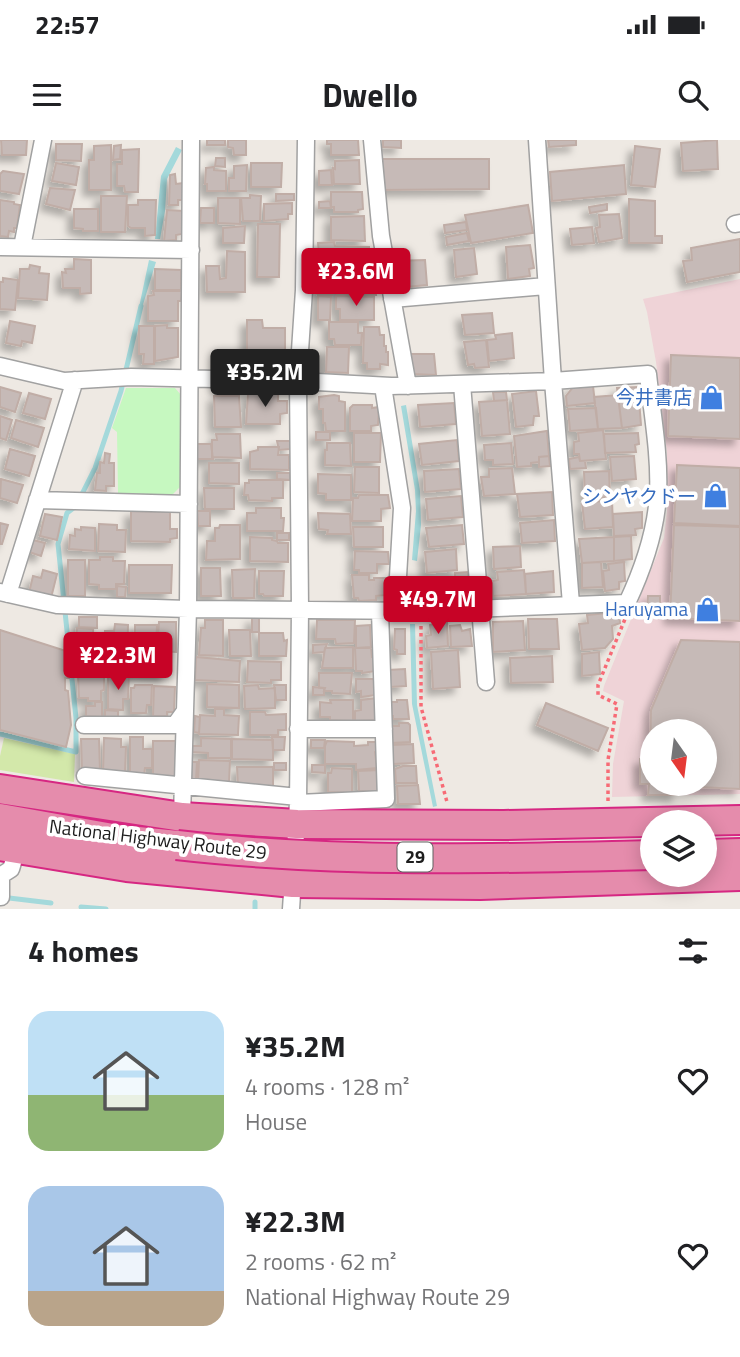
<!DOCTYPE html>
<html lang="en">
<head>
<meta charset="utf-8">
<style>
  :root { --surface:#fff; --page:#f2f2f2; --text:#202124; --muted:#757577; --accent:#c70326 }
  body { margin:0; font-family:"Titillium Web","Noto Sans JP",sans-serif; background:var(--page); color:var(--text); height:100vh; display:flex; flex-direction:column; font-size:26px; white-space:nowrap }
  * { box-sizing:border-box; margin:0 }
  p { font-size:23px; color:var(--muted) }
  .icon { flex:none; width:38px; height:38px; fill:none; stroke:currentColor; stroke-width:2; stroke-linecap:round; stroke-linejoin:round }
  .map { position:relative; height:769px; overflow:hidden }
  .side { display:flex; flex-direction:column; background:var(--surface); flex:1 }
  .side>* { flex:none }
  .needle { width:46px; rotate:166deg }
  .fabs { position:absolute; left:640px; top:579px; display:grid; gap:14px }
  .fabs a { display:grid; place-items:center; width:77px; height:77px; border-radius:50%; background:var(--surface); box-shadow:0 4px 18px #0003; font-size:35px }
  .price { position:absolute; translate:-50% -60px; padding:0 16px; border-radius:7px; background:var(--accent); color:#fff; font-size:23px; line-height:46px; filter:drop-shadow(0 2px 4px #0008) }
  .price::after { content:''; position:absolute; left:50%; top:42px; width:21px; height:16px; margin-left:-10px; background:inherit; clip-path:polygon(0 0,100% 0,50% 100%) }
  .price.current { background:#222; color:#fff }
  ul { padding:0; list-style:none }
  li { display:flex; align-items:center; gap:21px; height:175px; padding:0 28px }
  li span { display:grid; place-items:center; flex:none; width:196px; height:140px; border-radius:21px; color:#555 }
  li>.icon { margin-inline-start:auto }
  span .icon { width:84px; height:84px; fill:#fffc; stroke-width:1 }
  li b { font-size:30px }
  h2 { display:flex; justify-content:space-between; align-items:center; height:84px; padding:0 28px; font-size:30px }
  .status { display:flex; justify-content:space-between; align-items:center; height:49px; padding:0 35px; background:var(--surface); direction:ltr }
  .status svg { height:19px; fill:currentColor }
  header { display:flex; justify-content:space-between; align-items:center; height:91px; padding:0 28px; background:var(--surface); font-size:32px; font-weight:700 }
  .map>svg:first-child { display:block }
  .commercial { fill:#efd3d7; fill-rule:evenodd }
  .grass { fill:#d3e8aa }
  .park { fill:#c6f8c0 }
  .water { fill:#a4d9db }
  .lines { fill:none; stroke-linecap:round; stroke-linejoin:round }
  .stream { stroke:#a4d9db; stroke-width:5 }
  .building { fill:#c6bab7; stroke:#c0ada6; stroke-width:2; fill-rule:evenodd; filter:url(#shadow) }
  .street-casing { stroke:#a1a1a1; stroke-width:19 }
  .highway-casing { stroke:#d62782; stroke-width:32 }
  .path { stroke:#f76b76; stroke-width:3.5; stroke-dasharray:3.5 3.5; stroke-linecap:butt }
  .street { stroke:#fff; stroke-width:16 }
  .highway { stroke:#e58cac; stroke-width:28 }
  .highway-bridge-casing { stroke:#d62782; stroke-width:32; stroke-linecap:butt }
  .highway-bridge { stroke:#e58cac; stroke-width:28 }
  .labels { text-anchor:middle; stroke-width:7; stroke-linejoin:round; paint-order:stroke }
  .shield { fill:#fff; stroke:#616161; stroke-width:2 }
  .shield-label { font-size:18px; font-weight:bold; fill:#1d1d1d }
  .shop-label { font-size:19px; fill:#366cbe; stroke:#fff; text-anchor:end }
  .street-label { font-size:19px; fill:#1d1d1d; stroke:#fff }
</style>
</head>
<body>
<div class="status"><b>22:57</b><svg viewBox="0 0 49 12"><path d="M0 12V9h3v3zM5 12V6h3v6zM10 12V3h3v9zM15 12V0h3v12zM26 1h20v11H26zM47 4h2v5h-2z"/></svg></div>
<header><svg class="icon" aria-label="menu" viewBox="0 0 24 24"><path d="M4 6h16M4 12h16M4 18h16"/></svg>Dwello<svg class="icon" aria-label="search" viewBox="0 0 24 24"><circle cx="10" cy="10" r="6"/><path d="M15 15l6 6"/></svg></header>
<div class="map">
<svg width="740" height="769" viewBox="0 0 740 769">
  <defs>
    <filter id="shadow"><feDropShadow dx="-6" dy="6" stdDeviation="3.5" flood-color="#0004"/></filter>
  </defs>
  <rect width="100%" height="100%" fill="#eee9e3"/>
  <path class="commercial" d="M740,139v515l-128,3 1,-33 11,-63 -21,-10 1,-5 60,-148 3,-26v-59l-11,-91 -9,-50 -4,-13zM653,592h52v52h-52z"/>
  <path class="grass" d="M4,598l71,16 -1,28 -74,-12v-14z"/>
  <path class="park" d="M126,248h49l6,7 -1,92 -8,8 -54,-1 -1,-62 -5,-4z"/>
  <path class="water" d="M176,7l6,3 -15,29 -2,32 -5,28h-5l6,-63z
    M149,120l7,2 -15,49 -3,1z
    M406,265l14,86 1,34 -4,36 -5,-1 4,-49 -1,-21 -14,-84z
    M410,484h5l2,81 20,101 -4,1 -21,-103z"/>
  <g class="lines">
    <path class="stream" d="M0,594l76,18v-34l-18,-174 9,-31 9,-7 19,-38 26,-77 20,-85
      M9,758l42,5
      M81,767l25,2
      M255,769v-7"/>
  </g>
  <path class="building" d="M1,0h26l-1,15h-24z
    M207,0h18v5h-18z
    M228,0h18v15h-12l-1,-7 -5,-1z
    M327,0h31l1,15h-28v-11h-4z
    M383,0h18v8l-18,-1z
    M548,0h28v5l-27,2z
    M717,0l1,29 -35,2 -2,-28z
    M56,4h26l-1,17 -25,-1z
    M111,5v45h-22v-30h5v-14z
    M121,5l-1,14 -7,1 1,-14z
    M635,6l25,3 -5,38 -24,-2z
    M139,9l-1,43h-13l-1,-6h-7v-22h5v-14z
    M216,18h9v9l-10,-1z
    M381,19h108v30l-107,1z
    M359,20l1,24h-26l-1,-16 2,1v-8z
    M56,23l23,4 -3,18 -24,-4z
    M251,23h31l-1,24h-30z
    M247,25l-1,26h-17v-13h5v-12z
    M624,25l2,29 -74,7 -2,-29z
    M214,27v3l12,1v20h-19v-7h-2l1,-16z
    M331,30l1,15h-13v-14z
    M3,31l21,3 -5,20 -19,-3v-17z
    M175,34l1,10 8,-1 -1,17h-5v5h-9l1,-30z
    M50,48l25,2 -5,20 -24,-6z
    M331,52h31l1,17 -5,1v2h-24v-5h-3z
    M276,54h18v6l-18,1z
    M250,55l11,1 -1,25h-17l-2,-23h9z
    M101,56h26l-2,36h-24z
    M218,58h22v26l-22,-1z
    M629,59l26,2v35h7v7h-33z
    M0,60l14,2v2l6,1 -3,23h-3v4l-5,-1 -1,6 -8,-1z
    M138,60h18l-1,35 -10,1v-8h-14l-3,-2v-21h10z
    M330,61l1,7h-12v-6z
    M292,63v11h-4v5l-24,2v-17z
    M607,64v6l-17,3 -1,-6z
    M528,65l5,28 -62,10 -6,-28z
    M201,68h13v15h-14z
    M74,69h24v22h-15v-2l-9,-1z
    M167,70l17,1 -2,23 -6,1v5l-12,1z
    M619,74l3,24 -23,4 -3,-14 4,-1 -1,-12z
    M364,76l1,25 -34,-1v-23z
    M466,82l1,8 -22,3 -1,-8z
    M258,84h22l-1,53h-22z
    M245,86l-1,17h-21v-15z
    M592,87l2,16 -22,2 -2,-16z
    M467,93l2,8 -22,4 -1,-8z
    M740,99v33l-53,10 -4,-21 9,-1 -1,-12z
    M334,102l1,4 34,1v20h-37v-11h-13l-1,-13z
    M530,105l4,23 -5,1 1,7 -22,3 -2,-32z
    M474,108l3,26 -21,3 -2,-27z
    M227,111l18,1v40h-38l-1,-26h13l1,13 6,-1z
    M74,119l17,1v33l-11,1v-6h-17l-1,-16 4,1 -1,-4h9z
    M425,120l2,25 -32,3 -3,-27z
    M30,125l10,2 -1,6 10,1 -2,26 -29,-2 2,-29h9z
    M318,128l12,1 -1,11h-11z
    M155,129l26,1v20h-26z
    M347,131h21v9l5,-1 3,16 -39,-1 -1,-20h11z
    M3,138l15,2 -3,30 -15,-1v-27h3z
    M319,147h13v8h-14z
    M153,151h29l-1,10h-3v20h-30v-25l6,-1z
    M318,156l13,1 -1,23h-12z
    M336,156l38,1v23h-34v-11h-4z
    M492,173l2,20 -29,2 -3,-20z
    M247,180h15l1,8h22v28l-10,-1v10h-15v-10h-13z
    M10,181l25,5 -3,17 -10,-2 -1,5 -15,-3z
    M329,182h29v11h4l-1,12h-26l-1,-6h-5z
    M167,185v3h11v29l-23,4v-35z
    M139,186h15v38h-11l1,-10h-5z
    M364,187h15l1,8h4v11h2v6h2v13l-8,-1v5h-13v-6h-4z
    M512,193l2,25 -25,3 -2,-21 9,-1 -1,-4z
    M486,200l3,27 -14,1 -1,-4 -6,1 -4,-23z
    M327,207h22l-1,26 -22,-1z
    M410,214h24l2,21 -24,-1z
    M671,215l69,3v81l-72,-3z
    M574,246h19l2,17 -28,3 -1,-10z
    M0,247l21,6 -6,19 -15,-5z
    M638,247l3,38 -19,3 -5,-40z
    M536,251l3,25h-5l-1,9 -17,2 -4,-33z
    M493,252h13l1,8 -13,1z
    M29,253l22,6 -6,20 -22,-6z
    M248,253h30v8h9v12l-7,1v10h-34z
    M334,255l5,1v5l6,1v29h-19l-1,-8h-2v-14h-4v-12z
    M618,255l4,33 -24,1 -4,-32z
    M214,256h25l2,31h-26z
    M507,260l3,34 -28,2 -3,-34z
    M454,263l2,21 -36,3 -2,-22z
    M353,265h19v3l7,-1 -1,18 -7,1v5h-21v-23z
    M596,268l2,21 -28,2 -2,-22z
    M0,276l12,4 -6,20 -6,-2z
    M16,280l28,8 -6,19 -27,-9z
    M603,290l3,29 -26,2 -1,-7h-5v-12l5,-1 -1,-8z
    M547,291l2,25 -10,1v5l-8,1v3l-14,1 -3,-31z
    M316,292h14v8h-14z
    M354,293h27l-1,29h-26z
    M638,293l1,11 -4,1 1,7 -31,1 -1,-19z
    M216,294h24l1,24 -29,-1v-17h5z
    M457,300l2,21 -37,4 -3,-21z
    M277,301h13v8l-11,1z
    M327,303h23l1,23 -26,-1v-15h2z
    M511,303l2,21 -20,1v-5h-8l-1,-15z
    M197,304h14l2,15h-16z
    M258,307h21l-1,8h11v15l-39,-1v-17l8,-2z
    M10,309l25,7 -6,20 -24,-7z
    M105,313l5,1 -1,9h5v23h-8v5l-11,-1 2,-17h3v-11l4,1z
    M549,316l1,10 -11,1v-10z
    M634,316l2,23 -24,2 -2,-24z
    M579,317l1,4h5l1,7 -16,1 -1,-10z
    M209,323h30v21l-30,-1z
    M677,325l63,3v58l-66,-3z
    M355,327h24v26l-25,-1z
    M512,328l3,26 -31,2 -3,-19h8v-8z
    M459,329l2,20 -36,3 -1,-21z
    M609,331l1,26 -25,2 -1,-27z
    M277,333h13v7l-13,-1z
    M318,334l33,1v25h-25v-6l-8,-1z
    M1,339l22,6 -6,18 -17,-5z
    M249,340h34v18h-11v3l-23,-1 -1,-5h-4l1,-12h4z
    M204,348h30v21h-29z
    M552,352l1,23 -33,2 -3,-23z
    M359,355h29l2,13 -9,1v12h-29l1,-23h5z
    M461,356l2,21 -35,3 -2,-21z
    M612,360l1,27 -28,2 -3,-26z
    M256,368h25v10h3l-1,13h-36v-18h9z
    M131,371l39,1v17h7v9l-7,1v3l-39,-1z
    M197,371h13v15h-12z
    M642,372v16l-7,1 1,6 -22,1 -1,-22z
    M318,373l32,1 1,20h-24l1,-4 -9,-1z
    M45,374l17,3 -5,23 -17,-4z
    M554,380l1,21 -33,2 -2,-20z
    M0,383l8,2 -6,19h-2z
    M99,384l18,1v5h9l-1,22 -27,-1z
    M220,385h20v34l-34,1 1,-19h8v-13h4z
    M462,385l2,19 -35,3 -3,-19z
    M674,385l66,2v94l-70,-3z
    M81,387l14,1v23l-26,-2 1,-14 5,1v-7l6,1z
    M353,387h30v20h-29z
    M277,393h12v7h-12z
    M631,396l1,23 -18,2v-24z
    M250,397l22,1v2l5,1 1,2h10v19l-38,-1z
    M614,397v24l-32,2 -3,-24z
    M33,400l12,3 -4,13 -12,-4z
    M520,406l1,21 -27,2 -1,-22z
    M456,409l1,21 -30,3 -2,-21z
    M355,411l33,1 1,12h-12v9h-18v-3h-5z
    M100,417h13v4h12l-1,23h-8v5h-17v-4l-10,-1v-24h11z
    M68,420h17v36h-17z
    M601,422l2,25 -21,1v-25z
    M624,422l1,19 -6,1v7l-14,2 -2,-20 6,-1 -1,-6z
    M129,425h43l-1,28h-42z
    M201,428h19l1,28h-20z
    M255,429l-1,29h-21l-1,-28z
    M43,430l14,4 -6,24 -22,-5 4,-17 8,2z
    M524,430l2,24 -33,2 -1,-15 6,-1 -1,-8z
    M259,431h25l-1,25h-19l-1,-2h-4z
    M553,431l1,21 -28,2 -1,-20z
    M468,432l1,13 -14,1v-13z
    M352,435h17v5h5v-2h14l-1,17 -11,1v4l-17,1 -1,-3h-4z
    M422,438l32,1 -1,21h-31z
    M117,446l9,1 -1,10h-8z
    M648,456h12v11h-13z
    M619,472l1,11 -8,3 1,13 -8,9 -23,2 -3,-26 9,-1 -1,-8z
    M79,477h18v11l-18,-1z
    M252,478h7v14h-7z
    M528,479h29l2,30h-30z
    M205,480h18v36l-24,-1 2,-27h4z
    M317,480h38l-1,23 -18,1 -1,-5h-19z
    M523,481l2,29 -32,2v-30z
    M159,482h17v30l-19,-1z
    M447,482l1,24 -21,2 -1,-12 5,-1 -1,-10z
    M115,484l13,1 -1,41 -27,-1 1,-15 3,1 1,-20h9z
    M135,485h22l-1,27 -22,-1z
    M370,485l1,22 -15,1v-22z
    M460,485l2,6 8,-2 2,17 -21,1 -1,-21z
    M77,488l16,1v4h4l-1,7h3l-1,23h-6v3h-13l-3,-8h-4v-19h4z
    M395,489h10v25h-8v-4l-3,-1z
    M0,490l66,21 3,27h-4v12l3,1 3,34 -5,22 -66,-17z
    M229,490h21l1,26h-21z
    M259,493h24l1,8 3,-1 -1,16h-27z
    M681,500l59,2v147l-62,-3 -1,9h-29l1,-11h-9v-25l10,1 1,-50zM653,592h52v52h-52z
    M327,504l-3,8 -11,1v-8z
    M353,507v21h-31l3,-20z
    M355,508h16l1,9h4v14l-14,2v-2h-6z
    M458,510l2,37 -27,2 -2,-37z
    M599,512l1,22 -18,2v-22z
    M131,516l36,2 -1,18 -35,-2z
    M552,516l1,26 -42,1 -1,-25z
    M196,517l44,4 -1,21 -44,-2z
    M248,521l33,1v18h-10v3l-24,-1z
    M405,529l1,17 -16,1 -2,-17z
    M319,533h33l-2,21 -18,-1v-2h-8l1,-3h-6z
    M78,536h26v14l-3,1v10h-13v-3h-9z
    M108,536h21l-1,23h-5v11l-15,-1z
    M356,539h19l1,16 -15,2v-6l-5,1z
    M207,544l32,1v23l-32,-1z
    M135,545h17l-1,20h-4l-1,8h-15v-25h3z
    M258,545l1,4 16,-1v20l-30,1 -1,-23z
    M274,545h12v15h-10z
    M154,546l21,1 -1,25h-7v4h-14z
    M313,547l11,1v7h-11z
    M377,558l-1,22 -21,1v-10l6,-1v-10z
    M330,560h23v21l-23,-1v-3h-10v-15l11,1z
    M397,560h10l2,19h-16v-3h-4v-14h8z
    M95,562h7v15l-16,-1v-10h9z
    M546,563l62,25 -10,23 -61,-26z
    M215,569h9v6l15,1 -1,19 -39,-1 1,-19 15,1z
    M105,570l13,1v6h-13z
    M250,572h15l1,3 20,-1v16h-8v5h-28z
    M195,576l5,1 -1,16 -5,-1z
    M399,583h9l2,2v17l-19,1 -1,-17h9z
    M130,597h13v12h9v19h-7l-1,7 -14,-1z
    M272,597h13l-1,13h-11z
    M104,598l17,1v8h5l-1,25h-22z
    M201,598l30,1v19h-23v-5l-17,-1v-6h10z
    M81,599h18l1,31h-18z
    M232,599l41,1v20l-41,-1z
    M311,600h14l-1,8h-13z
    M153,601h24l-1,37 -23,-1z
    M327,601l27,1v4l14,-1v-3h8l1,9 -2,1 2,16 -21,2v-6h-31v-18z
    M413,604l1,19 -21,1 -1,-19z
    M199,620l31,1 -1,22 -31,-2z
    M188,622h9l-1,18h-9z
    M274,623h12v7h-12z
    M312,625h13v8l-13,-1z
    M403,626h13l1,17h-21l-1,-14z
    M237,627h36v21l-35,-1z
    M332,628l20,1v24l-24,-1v-19h3z
    M379,630v22l-20,-1 -1,-20z
    M418,645l2,19h-22l-1,-18z"/>
  <g class="lines">
    <defs>
      <path id="street" d="M372,0l9,96 27,150
        M537,0l16,241 18,223
        M735,84l5,-1
        M0,107l191,3
        M22,107l21,-107
        M392,159l154,-13
        M0,226l64,15 67,-4 167,4 93,5 162,-5 95,-7c4,39 12,81 10,120 -2,38 -15,75 -31,109l-207,8 -232,-2 -131,-4 -57,-13
        M462,244l24,298
        M383,246l19,122 -6,103
        M37,360l152,4
        M8,454l67,-214
        M84,585h91l10,-14 3,-102 3,-469
        M298,589h86
        M85,636l213,21
        M298,663l88,-4 -6,-188
        M182,677l3,-106
        M0,736l11,-7 6,-20
        M1,757v-22
        M291,769l7,-106 2,-194 -2,-228 6,-91 2,-150"/>
      <path id="highway" d="M0,649l182,28 115,7 207,1 236,-5
        M0,678l118,21 59,6
        M0,706l127,21 166,16 187,2 260,-9
        M705,714l35,-1"/>
    </defs>
    <use href="#street" class="street-casing"/>
    <use href="#highway" class="highway-casing"/>
    <path class="path" d="M421,486v81l26,95
      M608,661v-41l9,-56 -19,-9v-10l27,-66"/>
    <use href="#street" class="street"/>
    <use href="#highway" class="highway"/>
    <defs>
      <path id="highway-bridge" d="M177,705c157,18 318,14 476,10"/>
    </defs>
    <use href="#highway-bridge" class="highway-bridge-casing"/>
    <use href="#highway-bridge" class="highway-bridge"/>
  </g>
  <defs>
    <symbol id="shop-bare" viewBox="-9 -9 18 18"><path d="M-5-2.5h2.3a2.7 3.5 0 0 1 5.4 0H5L5.5 6h-11ZM-1.5-2.5h3a1.5 2.3 0 0 0-3 0Z" fill="#3f7fe0" stroke="#fff" stroke-width="2.5" paint-order="stroke"/></symbol>
  </defs>
  <g fill-rule="evenodd">
    <use href="#shop-bare" x="694" y="240" width="35" height="35"/>
    <use href="#shop-bare" x="698" y="338" width="35" height="35"/>
    <use href="#shop-bare" x="690" y="452" width="35" height="35"/>
  </g>
  <g class="labels">
    <rect class="shield" x="397.5" y="702.5" width="35" height="29" rx="5"/>
    <g class="shield-label">
      <text x="415" y="723">29</text>
    </g>
    <g class="shop-label">
      <text x="692" y="264">今井書店</text>
      <text x="696" y="363">シンヤクドー</text>
      <text x="688" y="476">Haruyama</text>
    </g>
    <g class="street-label">
      <text transform="translate(158 699) rotate(7)" y="7">National Highway Route 29</text>
    </g>
  </g>
</svg>
<div class="fabs">
<a><svg class="needle" viewBox="-14 -14 28 28"><path d="M0-13l5 13h-10z" fill="#e53935"/><path d="M0 13l5-13h-10z" fill="#757577"/></svg></a>
<a><svg class="icon" aria-label="layers" viewBox="0 0 24 24"><path d="M12 4l9 5-9 5-9-5zM3 14l9 5 9-5"/></svg></a>
</div>
<b class="price" style="left:356px;top:168px">¥23.6M</b>
<b class="price current" style="left:265px;top:269px">¥35.2M</b>
<b class="price" style="left:438px;top:496px">¥49.7M</b>
<b class="price" style="left:118px;top:552px">¥22.3M</b>
</div>
<section class="side">
<h2>4 homes<svg class="icon" aria-label="filters" viewBox="0 0 24 24"><path d="M4 7h16M4 17h16"/><circle cx="9" cy="7" r="2"/><circle cx="15" cy="17" r="2"/></svg></h2>
<ul>
<li><span style="background:linear-gradient(#bfe0f5 60%,#8fb573 0)"><svg class="icon" aria-label="home" viewBox="0 0 24 24"><path d="M3 11l9-7 9 7M6 9v11h12V9"/></svg></span><div><b>¥35.2M</b><p>4 rooms · 128 m²</p><p>House</p></div><svg class="icon" aria-label="heart" viewBox="0 0 24 24"><path d="M12 20l-8-8c-3-5 5-10 8-4 3-6 11-1 8 4z"/></svg></li>
<li><span style="background:linear-gradient(#a9c7e8 75%,#b9a48a 0)"><svg class="icon" aria-label="home" viewBox="0 0 24 24"><path d="M3 11l9-7 9 7M6 9v11h12V9"/></svg></span><div><b>¥22.3M</b><p>2 rooms · 62 m²</p><p>National Highway Route 29</p></div><svg class="icon" aria-label="heart" viewBox="0 0 24 24"><path d="M12 20l-8-8c-3-5 5-10 8-4 3-6 11-1 8 4z"/></svg></li>
</ul>
</section>
</body>
</html>
